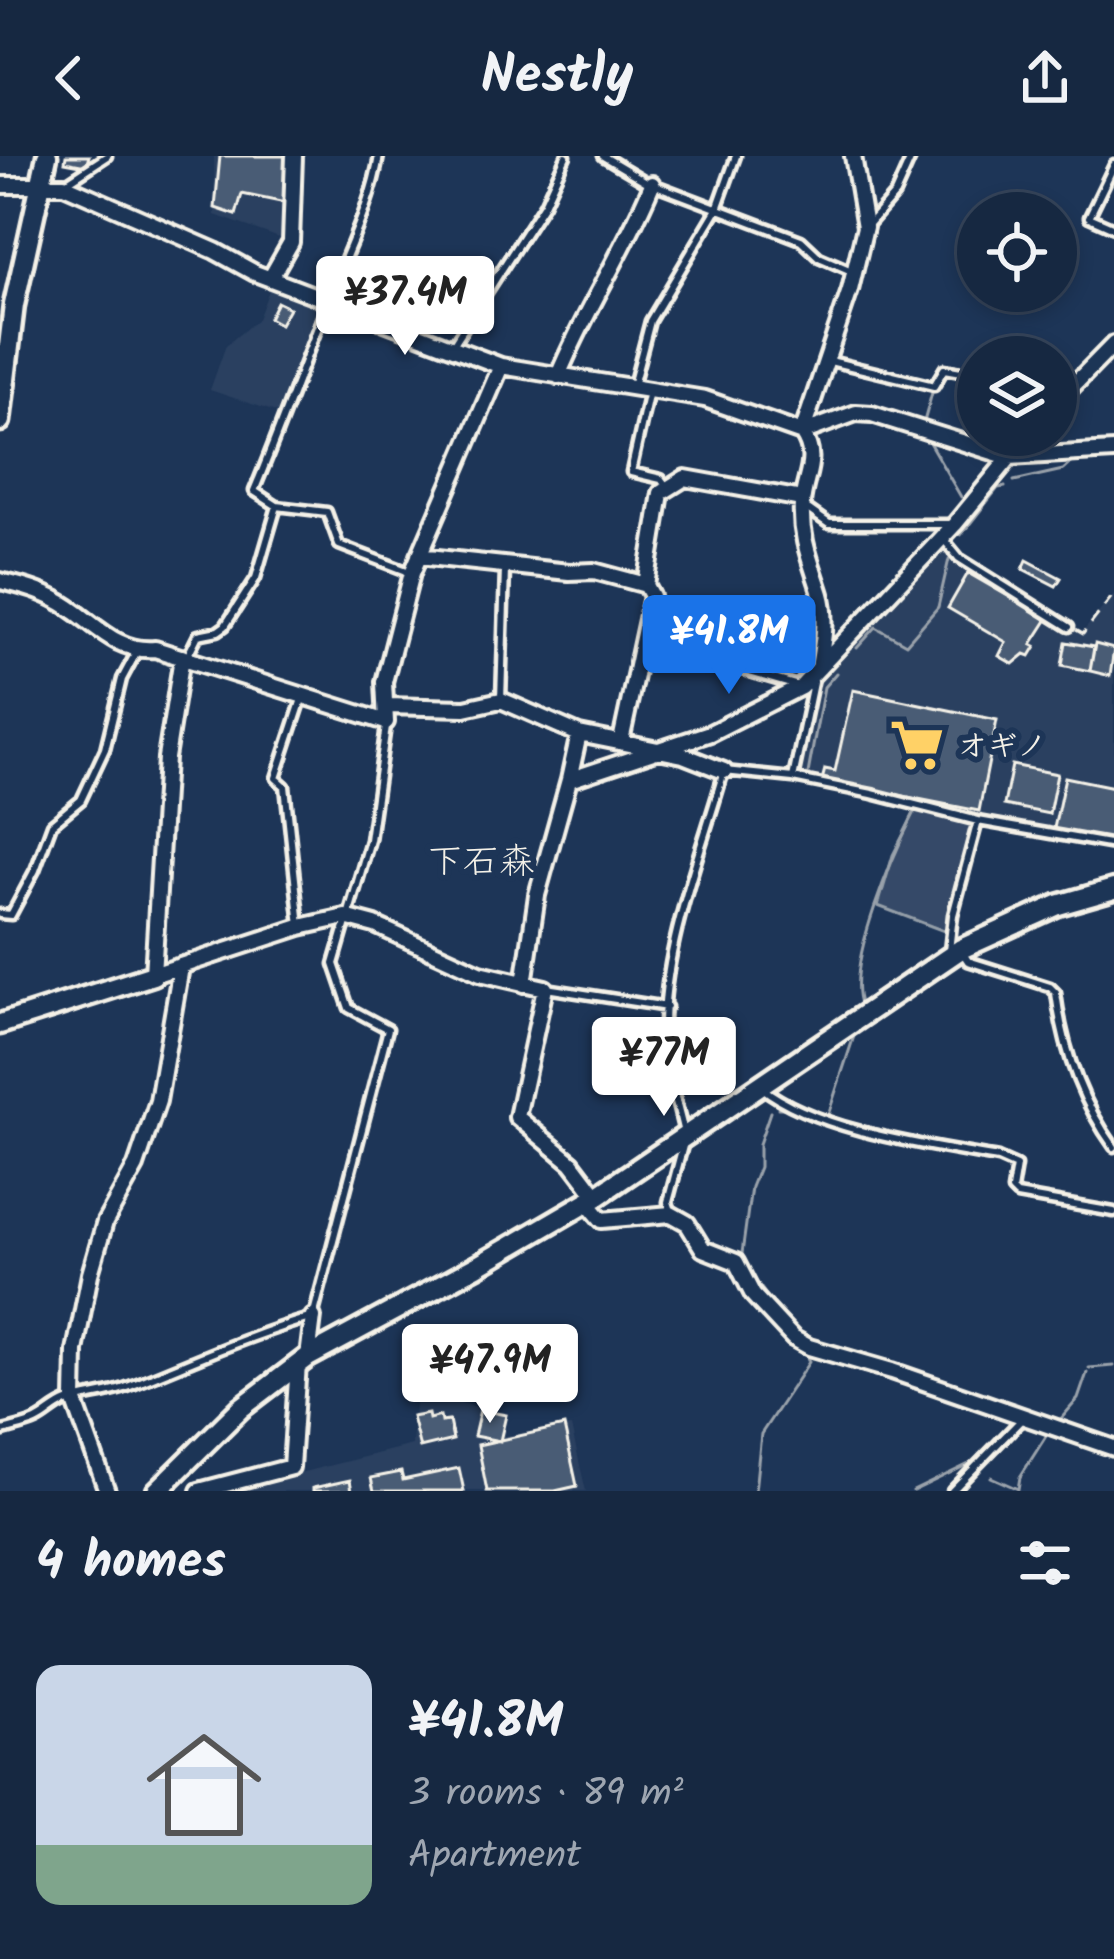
<!DOCTYPE html>
<html lang="en">
<head>
<meta charset="utf-8">
<style>
  :root { --surface:#162841; --page:#1f3048; --text:#f1f3f6; --muted:#9ea6b1; --line:#35445a; --accent:#1a73e8 }
  body { margin:0; font-family:Kalam,"Klee One",sans-serif; background:var(--page); color:var(--text); height:100vh; display:flex; flex-direction:column; font-size:45px; white-space:nowrap }
  * { box-sizing:border-box; margin:0 }
  p { font-size:39px; color:var(--muted) }
  .icon { flex:none; width:66px; height:66px; fill:none; stroke:currentColor; stroke-width:2; stroke-linecap:round; stroke-linejoin:round }
  .map { position:relative; height:1335px; overflow:hidden }
  .side { display:flex; flex-direction:column; background:var(--surface); flex:1 }
  .side>* { flex:none }
  .controls { position:absolute; left:957px; top:36px; display:grid; gap:24px }
  .controls a { display:grid; place-items:center; width:120px; height:120px; border-radius:50%; background:var(--surface); box-shadow:0 6px 18px #0003,0 0 0 3px var(--line); font-size:60px }
  .price { position:absolute; translate:-50% -102px; padding:0 27px; border-radius:12px; background:#fff; color:#222; font-size:39px; line-height:78px; filter:drop-shadow(0 3px 6px #0008) }
  .price::after { content:''; position:absolute; left:50%; top:72px; width:36px; height:27px; margin-left:-18px; background:inherit; clip-path:polygon(0 0,100% 0,50% 100%) }
  .price.on { background:var(--accent); color:#fff }
  ul { padding:0; list-style:none }
  li { display:flex; align-items:center; gap:36px; height:300px; padding:0 36px }
  li span { display:grid; place-items:center; flex:none; width:336px; height:240px; border-radius:24px; color:#555 }
  li>.icon { margin-inline-start:auto }
  span .icon { width:144px; height:144px; fill:#fffc; stroke-width:1 }
  li b { font-size:51px }
  h2 { display:flex; justify-content:space-between; align-items:center; height:144px; padding:0 36px; font-size:51px }
  header { display:flex; justify-content:space-between; align-items:center; height:156px; padding:0 36px; background:var(--surface); font-size:54px; font-weight:700 }
  .map>svg:first-child { display:block }
  .built { fill:#2a4060 }
  .green { fill:#354a67; stroke:#949ea8; stroke-width:3 }
  .lines { fill:none; stroke-linecap:round; stroke-linejoin:round }
  .stream { stroke:#9aa2ab; stroke-width:3 }
  .building { fill:#485b74; stroke:#f4f1e8; stroke-width:3 }
  .lane-casing { stroke:#f4f1e8; stroke-width:15 }
  .street-casing { stroke:#f4f1e8; stroke-width:22 }
  .secondary-casing { stroke:#f4f1e8; stroke-width:27 }
  .path { stroke:#f4f1e8; stroke-width:3; stroke-dasharray:12 9; stroke-linecap:butt }
  .lane { stroke:#1d3557; stroke-width:6 }
  .street { stroke:#1d3557; stroke-width:14 }
  .secondary { stroke:#1d3557; stroke-width:18 }
  .labels { text-anchor:middle; stroke-width:12; stroke-linejoin:round; paint-order:stroke }
  .poi-label { font-size:30px; font-weight:bold; fill:#f4f1e8; stroke:#1d3557; text-anchor:start }
  .quarter-label { font-size:36px; fill:#f4f1e8; stroke:#1d3557 }
</style>
</head>
<body>
<header><svg class="icon" aria-label="back" viewBox="0 0 24 24"><path d="M15 5l-7 7 7 7"/></svg>Nestly<svg class="icon" aria-label="share" viewBox="0 0 24 24"><path d="M12 15V3M7 8l5-5 5 5M5 13v7h14v-7"/></svg></header>
<div class="map">
<svg width="1114" height="1335" viewBox="0 0 1114 1335">
  <rect width="100%" height="100%" fill="#1d3557"/>
  <filter id="ink" filterUnits="userSpaceOnUse"><feTurbulence type="fractalNoise" baseFrequency=".00833" numOctaves="2"/><feDisplacementMap in="SourceGraphic" scale="24" xChannelSelector="R" yChannelSelector="G"/><feConvolveMatrix kernelMatrix="1 2 1 2 8 2 1 2 1" color-interpolation-filters="sRGB"/></filter>
  <g filter="url(#ink)">
    <path class="built" d="M214,0h80l-3,86 -76,-27z
      M271,129l52,19 -41,110 -72,-24 16,-45 32,-26z
      M942,381l17,21 123,75 32,-39v252l-321,-68 22,-103z
      M416,1235l90,24 -2,21 67,-9 15,64h-359l185,-46z"/>
    <path class="green" d="M918,650l60,15 -26,113 -74,-28 15,-51z"/>
    <g class="lines">
      <path class="stream" d="M924,266l9,-33
        M926,281l35,60
        M1014,325l49,-11 11,-10
        M961,379l37,-47 7,-1
        M857,492l19,-21 30,17 32,-37 11,-48
        M807,623l17,-92 12,-14
        M861,850c-17,-40 34,-155 54,-195l-22,-8
        M778,952h9
        M828,959l26,-79
        M741,1105l10,-74 8,-20v-23l11,-32
        M747,1113l33,45
        M1089,1212l25,-2
        M1059,1265l19,-22 9,-26
        M991,1321l27,12 2,-12 28,-44
        M755,1335l6,-57 48,-72 -4,-10
        M913,1335l62,-30"/>
    </g>
    <path class="building" d="M66,0h23l-3,10 -21,-4z
      M220,0h71l-1,48 -48,-10 -6,21 -21,-7z
      M277,146l12,6 -9,16 -11,-6z
      M1027,404l34,18 -5,8 -33,-17z
      M968,417l80,46 -16,25 4,2 -6,10 -5,-2 -12,10 -14,-8 7,-14 -58,-34z
      M1066,486l28,5 -4,24 -28,-6z
      M1095,488l19,5 -4,27 -20,-5z
      M853,534l144,30 -18,91 -157,-31 3,-11 10,2z
      M1012,609l45,9 -8,40 -45,-9z
      M1065,621l49,10v58l-61,-12z
      M480,1254l26,5 -6,26 -26,-5z
      M428,1258l1,5 11,-3 1,6 8,-1 4,19 -33,8 -8,-31z
      M564,1270l13,60 -22,5h-68l-9,-46z
      M459,1312l5,23h-90l-3,-13 30,-6 2,8z
      M350,1324l2,11h-39v-3z"/>
    <g class="lines">
      <defs>
        <path id="lane" d="M603,0l42,25 156,59 18,17 35,15
          M1114,9l-25,52 25,11
          M66,27l41,-27
          M868,69l27,-31 17,-38
          M451,192l93,-144 22,-48
          M830,205l104,25 10,-17 34,6
          M633,230l17,-65 67,-112 19,-53
          M649,235l-18,81 30,7 6,8
          M277,350l50,6 12,33 73,28
          M805,351l24,17h120
          M945,385l14,17 110,69
          M643,485l155,45
          M187,501l11,-22 20,-4 7,-5 31,-48 21,-72 -23,-15c28,-67 52,-135 79,-202 17,-45 38,-85 46,-133
          M501,544l4,-131
          M793,622l21,-100
          M978,665l136,24
          M0,758l11,1 24,-45 17,-46 29,-24 24,-51 17,-70 15,-28
          M300,770l-15,-140 -9,-8 26,-79
          M962,796l6,9 82,26 6,6c7,56 25,108 58,154
          M546,832l121,19
          M761,931c55,44 168,59 237,71l18,8 -4,24 5,5 97,17
          M683,973c-6,-27 -16,-55 -18,-83 -8,-85 36,-193 59,-275l69,7 79,16 106,27 -25,94 -4,36
          M671,1055l-3,-9 16,-60
          M0,1276c12,-4 25,-6 36,-11 11,-5 18,-14 31,-19 20,-7 42,-7 63,-16 61,-24 119,-51 183,-69l75,-288 -39,-21 -15,-44 36,-124 16,-114
          M952,1335l69,-71"/>
        <path id="street" d="M0,29h64l151,66 40,22 246,93 204,33 97,34c18,26 2,43 0,71 -2,34 9,58 19,90 7,24 2,50 -2,74
          M270,123l21,-37 3,-86
          M558,220c27,-66 67,-126 94,-192
          M1056,247l58,-59
          M802,277l54,-20 16,1 137,43 105,-6
          M802,277l48,-143 15,-63 -12,-71
          M419,400l150,16 25,-1 52,14
          M0,425c19,4 38,9 55,18 35,17 57,54 100,50l231,73 -2,-40 28,-109 89,-207
          M182,501l-16,101 -13,217 147,-48 45,-10 30,8 105,48 65,15 -28,129 55,46 25,33
          M386,550l79,2 36,-8 78,34 104,21 41,16
          M621,585l31,-145 -6,-11 15,-92 24,-15 117,21
          M569,624l10,-46
          M524,828l13,-89 32,-115 141,-47 91,-46 154,-163 73,-89
          M587,1046l15,18 69,-6 16,9 16,26 33,13 17,33 40,43 16,9 83,24 222,77
          M308,1201l5,-40
          M107,1335l-33,-92 1,-48 15,-77 15,-52 31,-56 22,-65 23,-134
          M199,1335l92,-24 7,-103"/>
        <path id="secondary" d="M0,265l14,-116 33,-149
          M0,868l153,-49
          M157,1335l84,-83 67,-51 169,-91 120,-70 364,-247 97,-44 56,-16"/>
      </defs>
      <use href="#lane" class="lane-casing"/>
      <use href="#street" class="street-casing"/>
      <use href="#secondary" class="secondary-casing"/>
      <path class="path" d="M1076,474l7,4 31,-40"/>
      <use href="#lane" class="lane"/>
      <use href="#street" class="street"/>
      <use href="#secondary" class="secondary"/>
    </g>
  </g>
  <defs>
    <symbol id="supermarket-bare" viewBox="-9 -9 18 18"><path d="M-6-5.5h2.5l.6 2H6L4.5 2H-2.5L-4.4-4H-6ZM-1.5 3.2a1.3 1.3 0 1 0 .1 0ZM3 3.2a1.3 1.3 0 1 0 .1 0Z" fill="#ffd166" stroke="#1d3557" stroke-width="2.5" paint-order="stroke"/></symbol>
  </defs>
  <g fill-rule="evenodd">
    <use href="#supermarket-bare" x="879" y="551" width="76" height="76"/>
  </g>
  <g class="labels">
    <g class="poi-label">
      <text x="957" y="599">オギノ</text>
    </g>
    <g class="quarter-label">
      <text x="481" y="717">下石森</text>
    </g>
  </g>
</svg>
<div class="controls">
<a><svg class="icon" aria-label="locate" viewBox="0 0 24 24"><circle cx="12" cy="12" r="6"/><path d="M12 2v4M12 18v4M2 12h4M18 12h4"/></svg></a>
<a><svg class="icon" aria-label="layers" viewBox="0 0 24 24"><path d="M12 4l9 5-9 5-9-5zM3 14l9 5 9-5"/></svg></a>
</div>
<b class="price" style="left:405px;top:202px">¥37.4M</b>
<b class="price on" style="left:729px;top:541px">¥41.8M</b>
<b class="price" style="left:664px;top:963px">¥77M</b>
<b class="price" style="left:490px;top:1270px">¥47.9M</b>
</div>
<section class="side">
<h2>4 homes<svg class="icon" aria-label="filters" viewBox="0 0 24 24"><path d="M4 7h16M4 17h16"/><circle cx="9" cy="7" r="2"/><circle cx="15" cy="17" r="2"/></svg></h2>
<ul>
<li><span style="background:linear-gradient(#c9d6e8 75%,#7fa58c 0)"><svg class="icon" aria-label="home" viewBox="0 0 24 24"><path d="M3 11l9-7 9 7M6 9v11h12V9"/></svg></span><div><b>¥41.8M</b><p>3 rooms · 89 m²</p><p>Apartment</p></div></li>
</ul>
</section>
</body>
</html>
